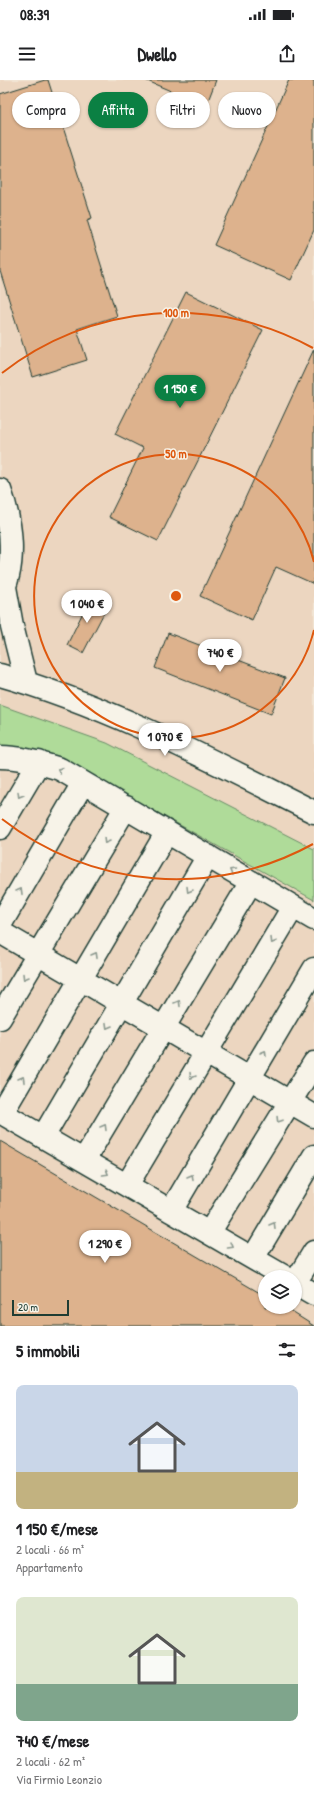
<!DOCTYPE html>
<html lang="it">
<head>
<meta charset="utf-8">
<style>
  :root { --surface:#fff; --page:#f6f6f6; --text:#202124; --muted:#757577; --accent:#0b8043 }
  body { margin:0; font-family:"Patrick Hand",sans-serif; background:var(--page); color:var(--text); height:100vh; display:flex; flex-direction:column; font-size:15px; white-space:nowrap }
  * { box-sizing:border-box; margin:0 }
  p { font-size:13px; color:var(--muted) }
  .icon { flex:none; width:22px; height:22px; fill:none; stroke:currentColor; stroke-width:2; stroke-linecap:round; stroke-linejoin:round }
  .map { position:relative; height:1246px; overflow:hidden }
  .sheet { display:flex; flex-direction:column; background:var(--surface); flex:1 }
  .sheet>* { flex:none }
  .banner { position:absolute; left:12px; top:12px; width:290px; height:36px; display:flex; gap:8px }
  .tools { position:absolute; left:258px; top:1190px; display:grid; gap:8px }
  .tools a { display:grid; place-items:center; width:44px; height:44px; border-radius:50%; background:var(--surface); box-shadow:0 1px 3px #0004; font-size:20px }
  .scale { position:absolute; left:12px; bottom:10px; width:57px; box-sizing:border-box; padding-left:4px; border:2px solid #1f3d34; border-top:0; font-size:11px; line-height:14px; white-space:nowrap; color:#1f3d34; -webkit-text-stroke:3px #f7f3e8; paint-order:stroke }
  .price { position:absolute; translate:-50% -34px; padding:0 9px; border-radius:14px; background:#fff; color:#222; font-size:13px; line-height:26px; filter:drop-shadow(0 1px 2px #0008) }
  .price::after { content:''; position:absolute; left:50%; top:24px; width:12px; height:9px; margin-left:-6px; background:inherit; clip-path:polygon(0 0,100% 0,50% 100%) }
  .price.selected { background:var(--accent); color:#fff }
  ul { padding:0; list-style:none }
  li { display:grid; align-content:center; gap:8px; height:212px; padding:0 16px }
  li span { display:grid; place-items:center; height:124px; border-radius:8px; color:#555 }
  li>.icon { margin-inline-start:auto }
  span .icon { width:72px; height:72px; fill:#fffc; stroke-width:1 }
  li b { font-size:17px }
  h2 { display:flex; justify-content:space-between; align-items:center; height:48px; padding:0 16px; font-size:17px }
  .pill { padding:0 14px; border-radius:18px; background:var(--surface); box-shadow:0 1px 3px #0004; font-size:14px; line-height:36px }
  .pill.selected { background:var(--accent); color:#fff }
  .status { display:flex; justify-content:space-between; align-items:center; height:28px; padding:0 20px; background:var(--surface); direction:ltr }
  .status svg { height:11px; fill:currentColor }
  header { display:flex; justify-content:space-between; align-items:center; height:52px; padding:0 16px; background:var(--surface); font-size:18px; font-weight:700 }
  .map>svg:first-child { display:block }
  .built { fill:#ecd6c0; fill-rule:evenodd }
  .green { fill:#afdb99; stroke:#678c66 }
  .building { fill:#ddb28d; stroke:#1f3d34 }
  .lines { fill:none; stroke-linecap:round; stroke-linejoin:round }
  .minor-casing { stroke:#1f3d34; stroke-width:25 }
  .minor { stroke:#f7f3e8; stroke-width:22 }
  .oneway { stroke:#8b988e }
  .ring { fill:none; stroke:#de580e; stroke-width:2 }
  .centre { fill:#de580e; stroke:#f7f3e8; stroke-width:2 }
  .ring-label { font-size:12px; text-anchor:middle; font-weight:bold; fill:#de580e; stroke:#f7f3e8; stroke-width:3; stroke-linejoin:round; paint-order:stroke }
</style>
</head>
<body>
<div class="status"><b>08:39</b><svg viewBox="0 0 49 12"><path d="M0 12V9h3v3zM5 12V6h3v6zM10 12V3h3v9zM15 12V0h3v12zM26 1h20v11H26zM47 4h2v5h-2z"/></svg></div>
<header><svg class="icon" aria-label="menu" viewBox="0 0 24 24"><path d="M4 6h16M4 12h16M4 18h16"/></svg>Dwello<svg class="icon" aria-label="share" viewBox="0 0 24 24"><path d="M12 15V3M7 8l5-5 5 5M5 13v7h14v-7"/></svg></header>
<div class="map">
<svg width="314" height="1246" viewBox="0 0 314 1246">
  <rect width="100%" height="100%" fill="#f2e6d6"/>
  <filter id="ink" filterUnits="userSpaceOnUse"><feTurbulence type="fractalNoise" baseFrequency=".025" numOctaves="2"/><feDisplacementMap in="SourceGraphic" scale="8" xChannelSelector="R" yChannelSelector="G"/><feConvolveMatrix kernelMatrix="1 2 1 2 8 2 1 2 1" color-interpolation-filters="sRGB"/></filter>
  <g filter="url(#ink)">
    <path class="built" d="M0,0h314v1246h-314zM265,1197h30v30h-30z"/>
    <path class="green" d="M0,625l107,38 207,106v51l-249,-139 -30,-11 -35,-3z"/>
    <path class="building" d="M45,0h3l44,138 -5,2 30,96 -40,13 10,31 -54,17 -33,-106v-177z
      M145,0h71l-10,26z
      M289,0h25v150l-23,50 -77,-35z
      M186,212l77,38 -105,211 -49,-24 34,-69 -28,-14z
      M314,269v235l-38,-17 -24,53 -52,-24z
      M91,516l17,9 -25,48 -16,-8z
      M168,553l117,45 -14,36 -116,-46z
      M0,1061l265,155v11h19l30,19h-314z"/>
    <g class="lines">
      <defs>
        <path id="minor" d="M0,410c12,33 17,75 0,107
          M5,507l7,39 14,56
          M0,595c110,31 212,86 314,137
          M0,677c21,0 40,6 60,12l254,150
          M0,748l39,-66
          M0,845l83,-142
          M0,852l314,184
          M0,938l126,-211
          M0,1032l285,165
          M2,1033l165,-281
          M43,1057l165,-281
          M84,1080l167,-278
          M127,1105l166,-278
          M171,1131l143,-242
          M209,1153l105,-170
          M314,1172l-19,31 19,11
          M253,1178l61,-102"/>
      </defs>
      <use href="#minor" class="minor-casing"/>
      <use href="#minor" class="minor"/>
    </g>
    <defs><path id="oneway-chevron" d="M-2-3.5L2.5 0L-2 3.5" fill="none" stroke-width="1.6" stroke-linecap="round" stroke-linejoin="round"/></defs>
    <g class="oneway">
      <use href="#oneway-chevron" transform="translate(60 690) rotate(-156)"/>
      <use href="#oneway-chevron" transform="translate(20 715) rotate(121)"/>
      <use href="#oneway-chevron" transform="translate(106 761) rotate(121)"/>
      <use href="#oneway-chevron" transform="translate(232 791) rotate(-149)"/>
      <use href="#oneway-chevron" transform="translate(189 810) rotate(121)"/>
      <use href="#oneway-chevron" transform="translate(20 811) rotate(-60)"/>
      <use href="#oneway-chevron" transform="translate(273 861) rotate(121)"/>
      <use href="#oneway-chevron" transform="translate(95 875) rotate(-60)"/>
      <use href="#oneway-chevron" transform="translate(25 897) rotate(121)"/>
      <use href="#oneway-chevron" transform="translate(178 923) rotate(-59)"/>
      <use href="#oneway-chevron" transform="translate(108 946) rotate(120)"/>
      <use href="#oneway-chevron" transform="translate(264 973) rotate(-59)"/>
      <use href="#oneway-chevron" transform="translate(192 996) rotate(121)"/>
      <use href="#oneway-chevron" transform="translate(22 999) rotate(-60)"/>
      <use href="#oneway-chevron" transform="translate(279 1040) rotate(122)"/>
      <use href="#oneway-chevron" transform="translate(104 1047) rotate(-59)"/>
      <use href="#oneway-chevron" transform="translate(106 1093) rotate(30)"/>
      <use href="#oneway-chevron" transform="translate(191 1097) rotate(-59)"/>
      <use href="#oneway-chevron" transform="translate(273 1145) rotate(-59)"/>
      <use href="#oneway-chevron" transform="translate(231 1166) rotate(30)"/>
    </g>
  </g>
  <g class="ring">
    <path d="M314 550A142 142 0 1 1 314 482"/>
    <path d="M313 764A283 283 0 0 1 2 739M2 293A283 283 0 0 1 313 268"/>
  </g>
  <circle cx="176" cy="516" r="6" class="centre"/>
  <g class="ring-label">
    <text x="176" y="237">100 m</text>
    <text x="176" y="378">50 m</text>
  </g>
</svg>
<div class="tools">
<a><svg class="icon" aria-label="layers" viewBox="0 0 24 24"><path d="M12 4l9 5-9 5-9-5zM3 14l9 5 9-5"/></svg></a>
</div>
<div class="scale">20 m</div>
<b class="price selected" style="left:180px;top:329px">1 150 €</b>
<b class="price" style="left:87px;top:544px">1 040 €</b>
<b class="price" style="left:220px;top:593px">740 €</b>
<b class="price" style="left:165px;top:677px">1 070 €</b>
<b class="price" style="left:105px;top:1184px">1 290 €</b>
<div class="banner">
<a class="pill">Compra</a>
<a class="pill selected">Affitta</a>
<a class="pill">Filtri</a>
<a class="pill">Nuovo</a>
</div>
</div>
<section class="sheet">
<h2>5 immobili<svg class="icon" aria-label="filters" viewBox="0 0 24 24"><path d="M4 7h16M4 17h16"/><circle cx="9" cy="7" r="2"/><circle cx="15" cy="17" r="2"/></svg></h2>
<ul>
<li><span style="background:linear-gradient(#c9d6e8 70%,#c2b280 0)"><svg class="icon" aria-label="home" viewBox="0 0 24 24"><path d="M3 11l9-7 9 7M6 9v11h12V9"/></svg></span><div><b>1 150 €/mese</b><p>2 locali · 66 m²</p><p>Appartamento</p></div></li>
<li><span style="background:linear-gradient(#dfe7d0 70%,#7fa58c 0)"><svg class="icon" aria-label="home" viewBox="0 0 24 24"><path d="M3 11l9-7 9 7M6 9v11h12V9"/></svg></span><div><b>740 €/mese</b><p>2 locali · 62 m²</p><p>Via Firmio Leonzio</p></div></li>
</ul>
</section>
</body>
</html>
